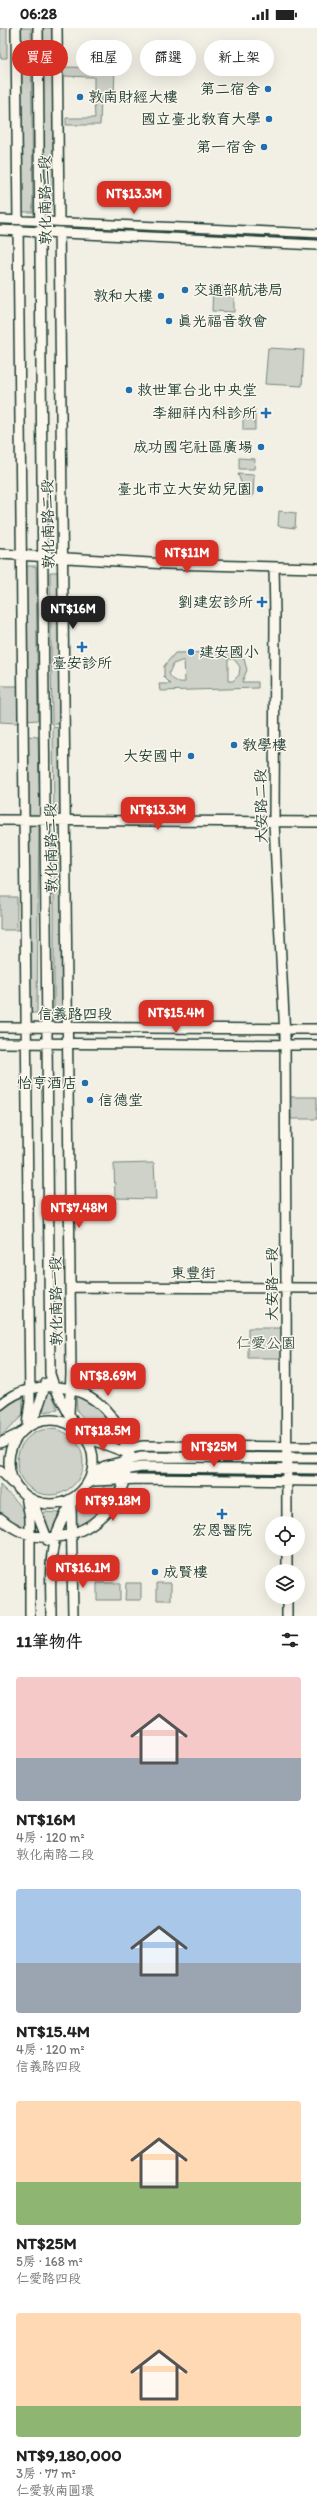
<!DOCTYPE html>
<html lang="zh-TW">
<head>
<meta charset="utf-8">
<style>
  :root { --surface:#fff; --page:#f2f2f2; --text:#222; --muted:#767676; --accent:#d93025 }
  body { margin:0; font-family:Itim,"LXGW WenKai TC",sans-serif; background:var(--page); color:var(--text); height:100vh; display:flex; flex-direction:column; font-size:15px; white-space:nowrap }
  * { box-sizing:border-box; margin:0 }
  p { font-size:13px; color:var(--muted) }
  .icon { flex:none; width:22px; height:22px; fill:none; stroke:currentColor; stroke-width:2; stroke-linecap:round; stroke-linejoin:round }
  .map { position:relative; height:1588px; overflow:hidden }
  .sheet { display:flex; flex-direction:column; background:var(--surface); flex:1 }
  .sheet>* { flex:none }
  .banner { position:absolute; left:12px; top:12px; width:293px; height:36px; display:flex; gap:8px }
  .fabs { position:absolute; left:265px; top:1488px; display:grid; gap:8px }
  .fabs a { display:grid; place-items:center; width:40px; height:40px; border-radius:50%; background:var(--surface); box-shadow:0 4px 16px #0002; font-size:20px }
  .price { position:absolute; translate:-50% -34px; padding:0 9px; border-radius:8px; background:var(--accent); color:#fff; font-size:13px; line-height:26px; filter:drop-shadow(0 1px 2px #0008) }
  .price::after { content:''; position:absolute; left:50%; top:24px; width:12px; height:9px; margin-left:-6px; background:inherit; clip-path:polygon(0 0,100% 0,50% 100%) }
  .price.current { background:#222; color:#fff }
  ul { padding:0; list-style:none }
  li { display:grid; align-content:center; gap:8px; height:212px; padding:0 16px }
  li span { display:grid; place-items:center; height:124px; border-radius:4px; color:#555 }
  li>.icon { margin-inline-start:auto }
  span .icon { width:72px; height:72px; fill:#fffc; stroke-width:1 }
  li b { font-size:17px }
  h2 { display:flex; justify-content:space-between; align-items:center; height:48px; padding:0 16px; font-size:17px }
  .chip { padding:0 14px; border-radius:18px; background:var(--surface); box-shadow:0 4px 16px #0002; font-size:14px; line-height:36px }
  .chip.current { background:var(--accent); color:#fff }
  .status { display:flex; justify-content:space-between; align-items:center; height:28px; padding:0 20px; background:var(--surface); direction:ltr }
  .status svg { height:11px; fill:currentColor }
  .map>svg:first-child { display:block }
  .green { fill:#cfd2c8; stroke:#77887e; fill-rule:evenodd }
  .lines { fill:none; stroke-linecap:round; stroke-linejoin:round }
  .secondary-casing { stroke:#1f3d34; stroke-width:12 }
  .secondary { stroke:#fbf7ec; stroke-width:9 }
  .rail { stroke:#1f3d34; stroke-width:1.5 }
  .poi-dot { fill:#1f6fb2; stroke:#fbf7ec; stroke-width:1.5 }
  .labels { text-anchor:middle; stroke-width:3; stroke-linejoin:round; paint-order:stroke }
  .poi-label { font-size:15px; fill:#1f3d34; stroke:#fbf7ec; text-anchor:end }
  .street-label { font-size:15px; fill:#1f3d34; stroke:#fbf7ec }
  .park-label { font-size:15px; fill:#425b52; stroke:#fbf7ec }
</style>
</head>
<body>
<div class="status"><b>06:28</b><svg viewBox="0 0 49 12"><path d="M0 12V9h3v3zM5 12V6h3v6zM10 12V3h3v9zM15 12V0h3v12zM26 1h20v11H26zM47 4h2v5h-2z"/></svg></div>
<div class="map">
<svg width="317" height="1588" viewBox="0 0 317 1588">
  <rect width="100%" height="100%" fill="#f2f0e5"/>
  <filter id="ink" filterUnits="userSpaceOnUse"><feTurbulence type="fractalNoise" baseFrequency=".025" numOctaves="2"/><feDisplacementMap in="SourceGraphic" scale="8" xChannelSelector="R" yChannelSelector="G"/><feConvolveMatrix kernelMatrix="1 2 1 2 8 2 1 2 1" color-interpolation-filters="sRGB"/></filter>
  <g filter="url(#ink)">
    <path class="green" d="M0,0h7v30h-7z
      M19,0h12l2,184h-12z
      M42,0h11l2,185h-11z
      M62,39l53,1 -1,28 -13,1 -1,28h-34v-7h29l-1,-18h-3l-1,-6h4v-17l-32,-1z
      M213,258h21v26l-22,-1z
      M268,320l36,2 -2,36 -37,-2z
      M243,382h12v20h-12z
      M239,430l16,1 -1,10h-15z
      M238,446l16,1 -1,21h-7z
      M279,483l17,2 -1,15 -17,-2z
      M25,538h11l2,154 -12,1z
      M50,544h9v152h-7z
      M229,624l15,7 3,11 -5,12h16v6l-98,3 -1,-7h12l-7,-7v-11l11,-13zM228,631h6l6,8 -1,8 -6,6h-5zM184,632l1,22c-7,1 -14,-2 -16,-9l4,-9z
      M0,658h18v37l-18,-1z
      M53,699l6,1 1,88h-6z
      M27,708l11,1 2,80 -14,1z
      M39,794l-2,191h-8l-3,-190z
      M54,796l7,1 2,187 -9,1z
      M0,869h17v33h-17z
      M290,1069h27v22h-26z
      M154,1135l2,36 -41,-1 -1,-34z
      M248,1300h37v30h-37z
      M51,1363l7,19 -15,2 -2,-3 7,-17z
      M23,1368v19l-23,22v-26z
      M76,1369c19,-1 34,26 41,40l-1,5 -12,-2 -27,-29z
      M17 1434a33 33 0 1 1 66 0a33 33 0 1 1-66 0Z
      M110,1456l7,5 -14,21 -25,18c-3,-5 -4,-13 0,-19 3,-6 25,-23 32,-25z
      M0,1457c11,12 32,25 24,43l-24,-15z
      M44,1484l15,1 -7,20 -4,-1 -5,-17z
      M97,1555h23v17h-23z
      M126,1555h15v17h-16z
      M157,1555h14v17h-14z"/>
    <g class="lines">
      <defs>
        <path id="secondary" d="M16,0l14,1374 -3,23
          M38,0l12,1346 4,12 23,43
          M57,0l14,1346 -2,39
          M0,192l317,14
          M0,202l317,15
          M0,526l167,10 150,4
          M274,539l1,48 -1,208 11,213 2,487
          M0,792l317,2
          M0,999l317,2
          M0,1015l317,2
          M70,1259l247,1
          M0,1377c18,-16 42,-21 65,-17 18,3 34,13 45,27 57,71 -41,163 -110,103
          M9 1434a42 42 0 1 1 84 0a42 42 0 1 1-84 0Z
          M29,1394l8,-11 9,-28
          M85,1409l45,17
          M0,1415l16,-8
          M125,1421l18,-3 174,1
          M0,1443l12,12
          M92,1445l13,-7 36,-9 176,1
          M94,1453l46,-2 177,2
          M88,1456l16,-10 37,-7 176,2
          M26,1468l4,22v98
          M28,1471l8,11 12,31
          M71,1475l2,113
          M287,1543v-22
          M51,1588c0,-50 -6,-75 25,-119
          M287,1588v-19"/>
      </defs>
      <use href="#secondary" class="secondary-casing"/>
      <use href="#secondary" class="secondary"/>
      <path class="rail" d="M0,196l317,14"/>
    </g>
  </g>
  <g class="poi-dot">
    <circle cx="268" cy="61" r="4"/>
    <circle cx="80" cy="69" r="4"/>
    <circle cx="269" cy="91" r="4"/>
    <circle cx="264" cy="119" r="4"/>
    <circle cx="185" cy="262" r="4"/>
    <circle cx="161" cy="268" r="4"/>
    <circle cx="169" cy="293" r="4"/>
    <circle cx="129" cy="362" r="4"/>
    <path d="M264 379h4v4h4v4h-4v4h-4v-4h-4v-4h4z"/>
    <circle cx="261" cy="419" r="4"/>
    <circle cx="260" cy="461" r="4"/>
    <path d="M260 568h4v4h4v4h-4v4h-4v-4h-4v-4h4z"/>
    <path d="M80 613h4v4h4v4h-4v4h-4v-4h-4v-4h4z"/>
    <circle cx="191" cy="624" r="4"/>
    <circle cx="234" cy="717" r="4"/>
    <circle cx="191" cy="728" r="4"/>
    <circle cx="85" cy="1055" r="4"/>
    <circle cx="90" cy="1072" r="4"/>
    <path d="M220 1480h4v4h4v4h-4v4h-4v-4h-4v-4h4z"/>
    <circle cx="155" cy="1544" r="4"/>
  </g>
  <g class="labels">
    <g class="poi-label">
      <text x="260" y="66">第二宿舍</text>
      <text x="88" y="74" text-anchor="start">敦南財經大樓</text>
      <text x="261" y="96">國立臺北教育大學</text>
      <text x="256" y="124">第一宿舍</text>
      <text x="193" y="267" text-anchor="start">交通部航港局</text>
      <text x="153" y="273">敦和大樓</text>
      <text x="177" y="298" text-anchor="start">真光福音教會</text>
      <text x="137" y="367" text-anchor="start">救世軍台北中央堂</text>
      <text x="257" y="390">李細祥內科診所</text>
      <text x="253" y="424">成功國宅社區廣場</text>
      <text x="252" y="466">臺北市立大安幼兒園</text>
      <text x="253" y="579">劉建宏診所</text>
      <text x="199" y="629" text-anchor="start">建安國小</text>
      <text x="82" y="640" text-anchor="middle">臺安診所</text>
      <text x="242" y="722" text-anchor="start">教學樓</text>
      <text x="183" y="733">大安國中</text>
      <text x="77" y="1060">怡亨酒店</text>
      <text x="98" y="1077" text-anchor="start">信德堂</text>
      <text x="222" y="1507" text-anchor="middle">宏恩醫院</text>
      <text x="163" y="1549" text-anchor="start">成賢樓</text>
    </g>
    <g class="street-label">
      <text transform="translate(45 172) rotate(-91)" y="5">敦化南路二段</text>
      <text transform="translate(48 496) rotate(-91)" y="5">敦化南路二段</text>
      <text transform="translate(261 778) rotate(-91)" y="5">大安路二段</text>
      <text transform="translate(51 820) rotate(-91)" y="5">敦化南路二段</text>
      <text x="75" y="991">信義路四段</text>
      <text x="193" y="1250">東豐街</text>
      <text transform="translate(272 1256) rotate(-90)" y="5">大安路一段</text>
      <text transform="translate(56 1273) rotate(-91)" y="5">敦化南路一段</text>
    </g>
    <g class="park-label">
      <text x="266" y="1320">仁愛公園</text>
    </g>
  </g>
</svg>
<div class="fabs">
<a><svg class="icon" aria-label="locate" viewBox="0 0 24 24"><circle cx="12" cy="12" r="6"/><path d="M12 2v4M12 18v4M2 12h4M18 12h4"/></svg></a>
<a><svg class="icon" aria-label="layers" viewBox="0 0 24 24"><path d="M12 4l9 5-9 5-9-5zM3 14l9 5 9-5"/></svg></a>
</div>
<b class="price" style="left:134px;top:187px">NT$13.3M</b>
<b class="price" style="left:187px;top:546px">NT$11M</b>
<b class="price current" style="left:73px;top:602px">NT$16M</b>
<b class="price" style="left:158px;top:803px">NT$13.3M</b>
<b class="price" style="left:176px;top:1006px">NT$15.4M</b>
<b class="price" style="left:79px;top:1201px">NT$7.48M</b>
<b class="price" style="left:108px;top:1369px">NT$8.69M</b>
<b class="price" style="left:103px;top:1424px">NT$18.5M</b>
<b class="price" style="left:214px;top:1440px">NT$25M</b>
<b class="price" style="left:113px;top:1494px">NT$9.18M</b>
<b class="price" style="left:83px;top:1561px">NT$16.1M</b>
<div class="banner">
<a class="chip current">買屋</a>
<a class="chip">租屋</a>
<a class="chip">篩選</a>
<a class="chip">新上架</a>
</div>
</div>
<section class="sheet">
<h2>11筆物件<svg class="icon" aria-label="filters" viewBox="0 0 24 24"><path d="M4 7h16M4 17h16"/><circle cx="9" cy="7" r="2"/><circle cx="15" cy="17" r="2"/></svg></h2>
<ul>
<li><span style="background:linear-gradient(#f6c9c9 65%,#9aa5b1 0)"><svg class="icon" aria-label="home" viewBox="0 0 24 24"><path d="M3 11l9-7 9 7M6 9v11h12V9"/></svg></span><div><b>NT$16M</b><p>4房 · 120 m²</p><p>敦化南路二段</p></div></li>
<li><span style="background:linear-gradient(#a9c7e8 60%,#9aa5b1 0)"><svg class="icon" aria-label="home" viewBox="0 0 24 24"><path d="M3 11l9-7 9 7M6 9v11h12V9"/></svg></span><div><b>NT$15.4M</b><p>4房 · 120 m²</p><p>信義路四段</p></div></li>
<li><span style="background:linear-gradient(#ffd9b3 65%,#8fb573 0)"><svg class="icon" aria-label="home" viewBox="0 0 24 24"><path d="M3 11l9-7 9 7M6 9v11h12V9"/></svg></span><div><b>NT$25M</b><p>5房 · 168 m²</p><p>仁愛路四段</p></div></li>
<li><span style="background:linear-gradient(#ffd9b3 75%,#8fb573 0)"><svg class="icon" aria-label="home" viewBox="0 0 24 24"><path d="M3 11l9-7 9 7M6 9v11h12V9"/></svg></span><div><b>NT$9,180,000</b><p>3房 · 77 m²</p><p>仁愛敦南圓環</p></div></li>
</ul>
</section>
</body>
</html>
